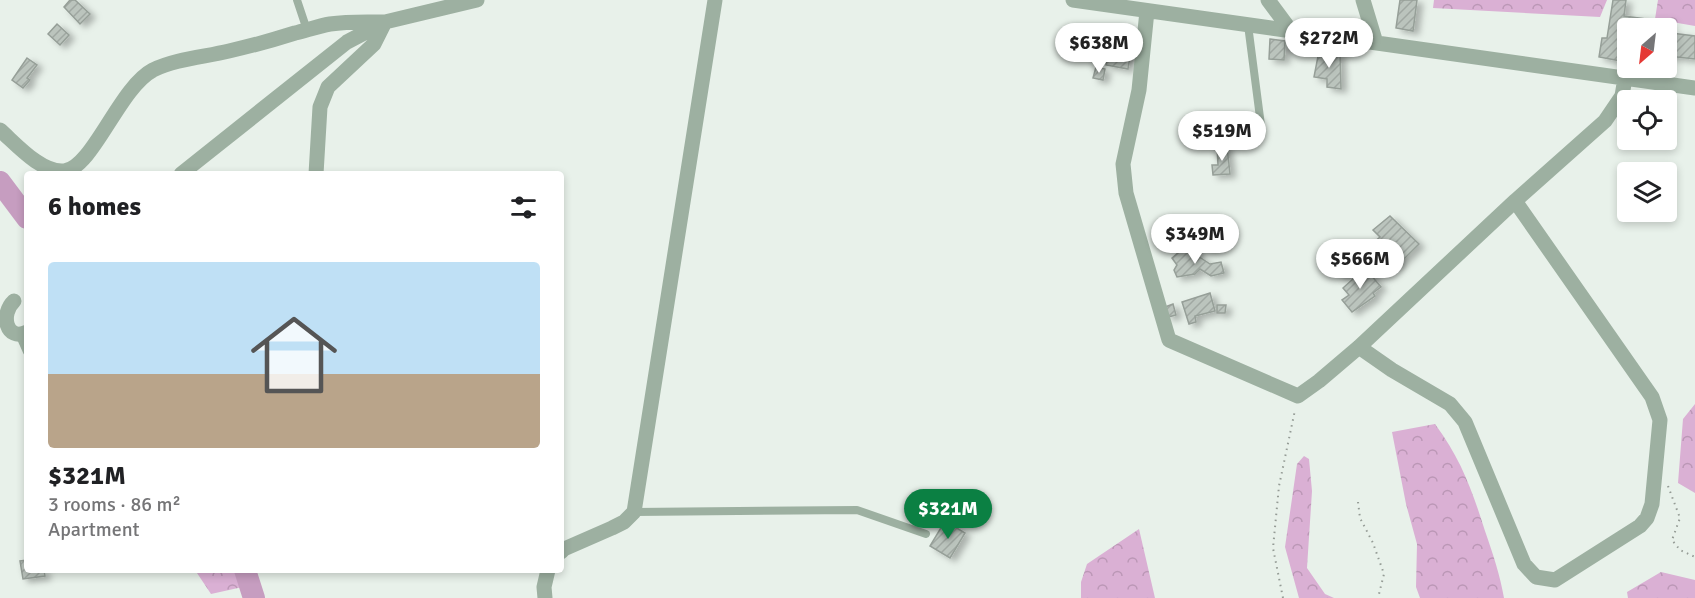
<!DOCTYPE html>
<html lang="en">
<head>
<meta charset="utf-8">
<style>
  :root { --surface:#fff; --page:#f6f6f6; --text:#202124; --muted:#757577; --line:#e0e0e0; --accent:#0b8043 }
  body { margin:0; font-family:Signika,sans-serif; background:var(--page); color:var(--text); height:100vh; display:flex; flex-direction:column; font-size:22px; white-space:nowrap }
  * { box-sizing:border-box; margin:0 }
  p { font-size:20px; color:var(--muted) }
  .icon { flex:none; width:33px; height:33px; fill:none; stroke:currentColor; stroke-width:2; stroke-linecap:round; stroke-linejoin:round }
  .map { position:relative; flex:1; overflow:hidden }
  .side { position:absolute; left:24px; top:171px; width:540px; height:402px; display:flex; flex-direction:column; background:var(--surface); border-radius:6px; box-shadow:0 3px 9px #0003 }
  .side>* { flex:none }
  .needle { width:39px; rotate:208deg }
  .buttons { position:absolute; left:1617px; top:18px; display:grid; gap:12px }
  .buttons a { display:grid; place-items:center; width:60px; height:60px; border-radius:6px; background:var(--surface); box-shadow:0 3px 9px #0003; font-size:30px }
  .price { position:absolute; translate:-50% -51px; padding:0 14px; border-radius:21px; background:#fff; color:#222; font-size:20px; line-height:39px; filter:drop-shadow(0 2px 3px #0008) }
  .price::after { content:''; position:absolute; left:50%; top:36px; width:18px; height:14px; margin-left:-9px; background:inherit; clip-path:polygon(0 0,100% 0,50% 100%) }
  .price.active { background:var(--accent); color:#fff }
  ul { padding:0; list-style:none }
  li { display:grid; align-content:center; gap:12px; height:318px; padding:0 24px }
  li+li { border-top:2px solid var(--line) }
  li span { display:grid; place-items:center; height:186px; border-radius:6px; color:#555 }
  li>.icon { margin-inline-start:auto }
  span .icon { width:108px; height:108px; fill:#fffc; stroke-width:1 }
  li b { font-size:26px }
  h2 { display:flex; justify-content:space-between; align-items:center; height:72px; padding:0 24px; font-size:26px }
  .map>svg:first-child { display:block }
  .forest { fill:url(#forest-crowns) }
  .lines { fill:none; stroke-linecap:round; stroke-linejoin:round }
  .river { stroke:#c69dc0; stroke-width:22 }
  .building { fill:url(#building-hatch); stroke:#969f98; stroke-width:1.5; filter:url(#shadow) }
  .path { stroke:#949b95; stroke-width:2; stroke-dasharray:1.5 4.5; stroke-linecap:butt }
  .service { stroke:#9db0a1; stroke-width:8 }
  .minor { stroke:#9db0a1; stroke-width:15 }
</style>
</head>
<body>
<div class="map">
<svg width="1695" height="598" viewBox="0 0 1695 598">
  <defs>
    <pattern id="forest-crowns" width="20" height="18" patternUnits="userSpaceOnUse" patternTransform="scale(1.5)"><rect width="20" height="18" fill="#dab0d4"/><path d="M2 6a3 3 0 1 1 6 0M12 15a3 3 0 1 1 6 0" fill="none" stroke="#bb97b6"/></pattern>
    <pattern id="building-hatch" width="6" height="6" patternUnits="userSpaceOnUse" patternTransform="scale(1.5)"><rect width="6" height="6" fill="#bbc4bd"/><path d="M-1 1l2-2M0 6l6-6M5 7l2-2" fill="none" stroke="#a0a8a2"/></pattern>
    <filter id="shadow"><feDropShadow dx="5.5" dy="3.5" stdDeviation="3" flood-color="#0004"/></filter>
  </defs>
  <rect width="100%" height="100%" fill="#e8f1ea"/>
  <path class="forest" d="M1434,0h173l-7,17 -167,-9z
    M1658,0h37v26l-40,-7z
    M1695,404v89l-17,-10 5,-64z
    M1435,424c26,35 37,66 50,107 8,23 15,44 19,67h-84l-4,-11 1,-43 -11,-40 -14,-72z
    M1304,456l5,3 3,32 -5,77 18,26 9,4h-35l-14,-51 12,-83z
    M1139,529l16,69h-74v-16l6,-18z
    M195,570h48l4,16 -36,8z
    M1661,572l34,8v18h-67l-1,-6z"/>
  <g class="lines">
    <path class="river" d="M0,182l27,36
      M245,570l9,28"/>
  </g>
  <path class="building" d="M70,0h5l15,14 -10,10 -16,-17z
    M1400,0h17l-4,31 -17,-3z
    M1613,0h13l-2,16 22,3 -1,9h-17v11h-5l-2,22 -22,-4 3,-19h5z
    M57,24l12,11 -9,10 -12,-11z
    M1112,33l21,4 -5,32 -22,-4z
    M1671,33l24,3v23l-27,-3z
    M1270,39l15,2 -1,19 -15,-1z
    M1319,51l21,2 1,36 -14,-2v-8l-13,-2z
    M27,58l10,7 -10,13 3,2 -7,8 -11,-8z
    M1096,67l9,2 -2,11 -10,-2z
    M1227,146l3,28 -17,1 -1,-10h6l-1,-18z
    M1390,216l29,28 -23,23 -23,-24 7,-6 -7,-7z
    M1216,233l3,13 -13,2 -2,-12z
    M1196,249l2,7 12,8 11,-2 3,11 -13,3 -11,-7 -5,5 -18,3 -3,-7 3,-5 -5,-7 7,-6z
    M1342,259l7,13 -8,5 -8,-13z
    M1365,268l16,19 -8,6 2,3 -23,16 -10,-12 7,-5 -6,-7z
    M1210,293l5,18 -20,5 1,6 -7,2 -7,-22z
    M1173,304l3,11 -8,2 -3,-10z
    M1217,305h9l-1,8h-8z
    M945,521l20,12 -15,25 -20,-12z
    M27,560v10h17l1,6 -22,3 -3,-18z"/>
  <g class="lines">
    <path class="path" d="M1668,486l12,32 -8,22 8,10 15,7
      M1358,502l2,16 13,25 11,31 -6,24
      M1283,598l-10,-50 6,-62 16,-76"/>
    <path class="service" d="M297,0l10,30
      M1248,25l14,108
      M19,334l8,18
      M634,512l223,-2 69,24"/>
    <path class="minor" d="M1073,0l622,88
      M1268,0l23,31
      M1363,0l13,43
      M1147,11l-8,79 -16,74 3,29 43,147 129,56 21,-15 40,-34 156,-146 90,-80 17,-25 3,-18
      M0,130c16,14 41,43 64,41 29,-3 55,-83 89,-101 23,-11 51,-13 76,-19 22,-5 44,-11 66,-18 12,-3 24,-7 35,-9 19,-3 37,-2 55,-2l-11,22 -46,43 -8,20 -4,67
      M181,174l166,-132 38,-20 92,-22
      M14,301c-14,13 -8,41 13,31
      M1359,347l33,23 58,34 15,18 59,142 12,13 19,3 85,-54 7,-8 5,-14 8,-84 -8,-23 -137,-196
      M561,552l3,-3 48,-21 12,-6 10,-10 81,-512
      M545,598l-1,-11 4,-17"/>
  </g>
</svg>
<div class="buttons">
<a><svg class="needle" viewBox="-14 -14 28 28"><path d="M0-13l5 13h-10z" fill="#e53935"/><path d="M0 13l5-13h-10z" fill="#757577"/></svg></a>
<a><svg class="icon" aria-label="locate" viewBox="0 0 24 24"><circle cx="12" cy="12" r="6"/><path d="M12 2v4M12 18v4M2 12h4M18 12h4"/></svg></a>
<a><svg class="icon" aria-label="layers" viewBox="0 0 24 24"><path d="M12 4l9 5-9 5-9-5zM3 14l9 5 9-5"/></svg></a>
</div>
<b class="price" style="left:1329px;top:69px">$272M</b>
<b class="price" style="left:1099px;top:74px">$638M</b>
<b class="price" style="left:1222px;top:162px">$519M</b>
<b class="price" style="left:1195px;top:265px">$349M</b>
<b class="price" style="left:1360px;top:290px">$566M</b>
<b class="price active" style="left:948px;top:540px">$321M</b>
<section class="side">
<h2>6 homes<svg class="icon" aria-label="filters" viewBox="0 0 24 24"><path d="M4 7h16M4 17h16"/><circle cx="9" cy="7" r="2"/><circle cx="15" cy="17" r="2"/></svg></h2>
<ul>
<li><span style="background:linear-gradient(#bfe0f5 60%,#b9a48a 0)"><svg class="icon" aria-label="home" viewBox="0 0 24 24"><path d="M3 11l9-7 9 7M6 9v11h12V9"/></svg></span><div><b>$321M</b><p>3 rooms · 86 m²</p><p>Apartment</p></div></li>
</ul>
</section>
</div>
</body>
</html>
